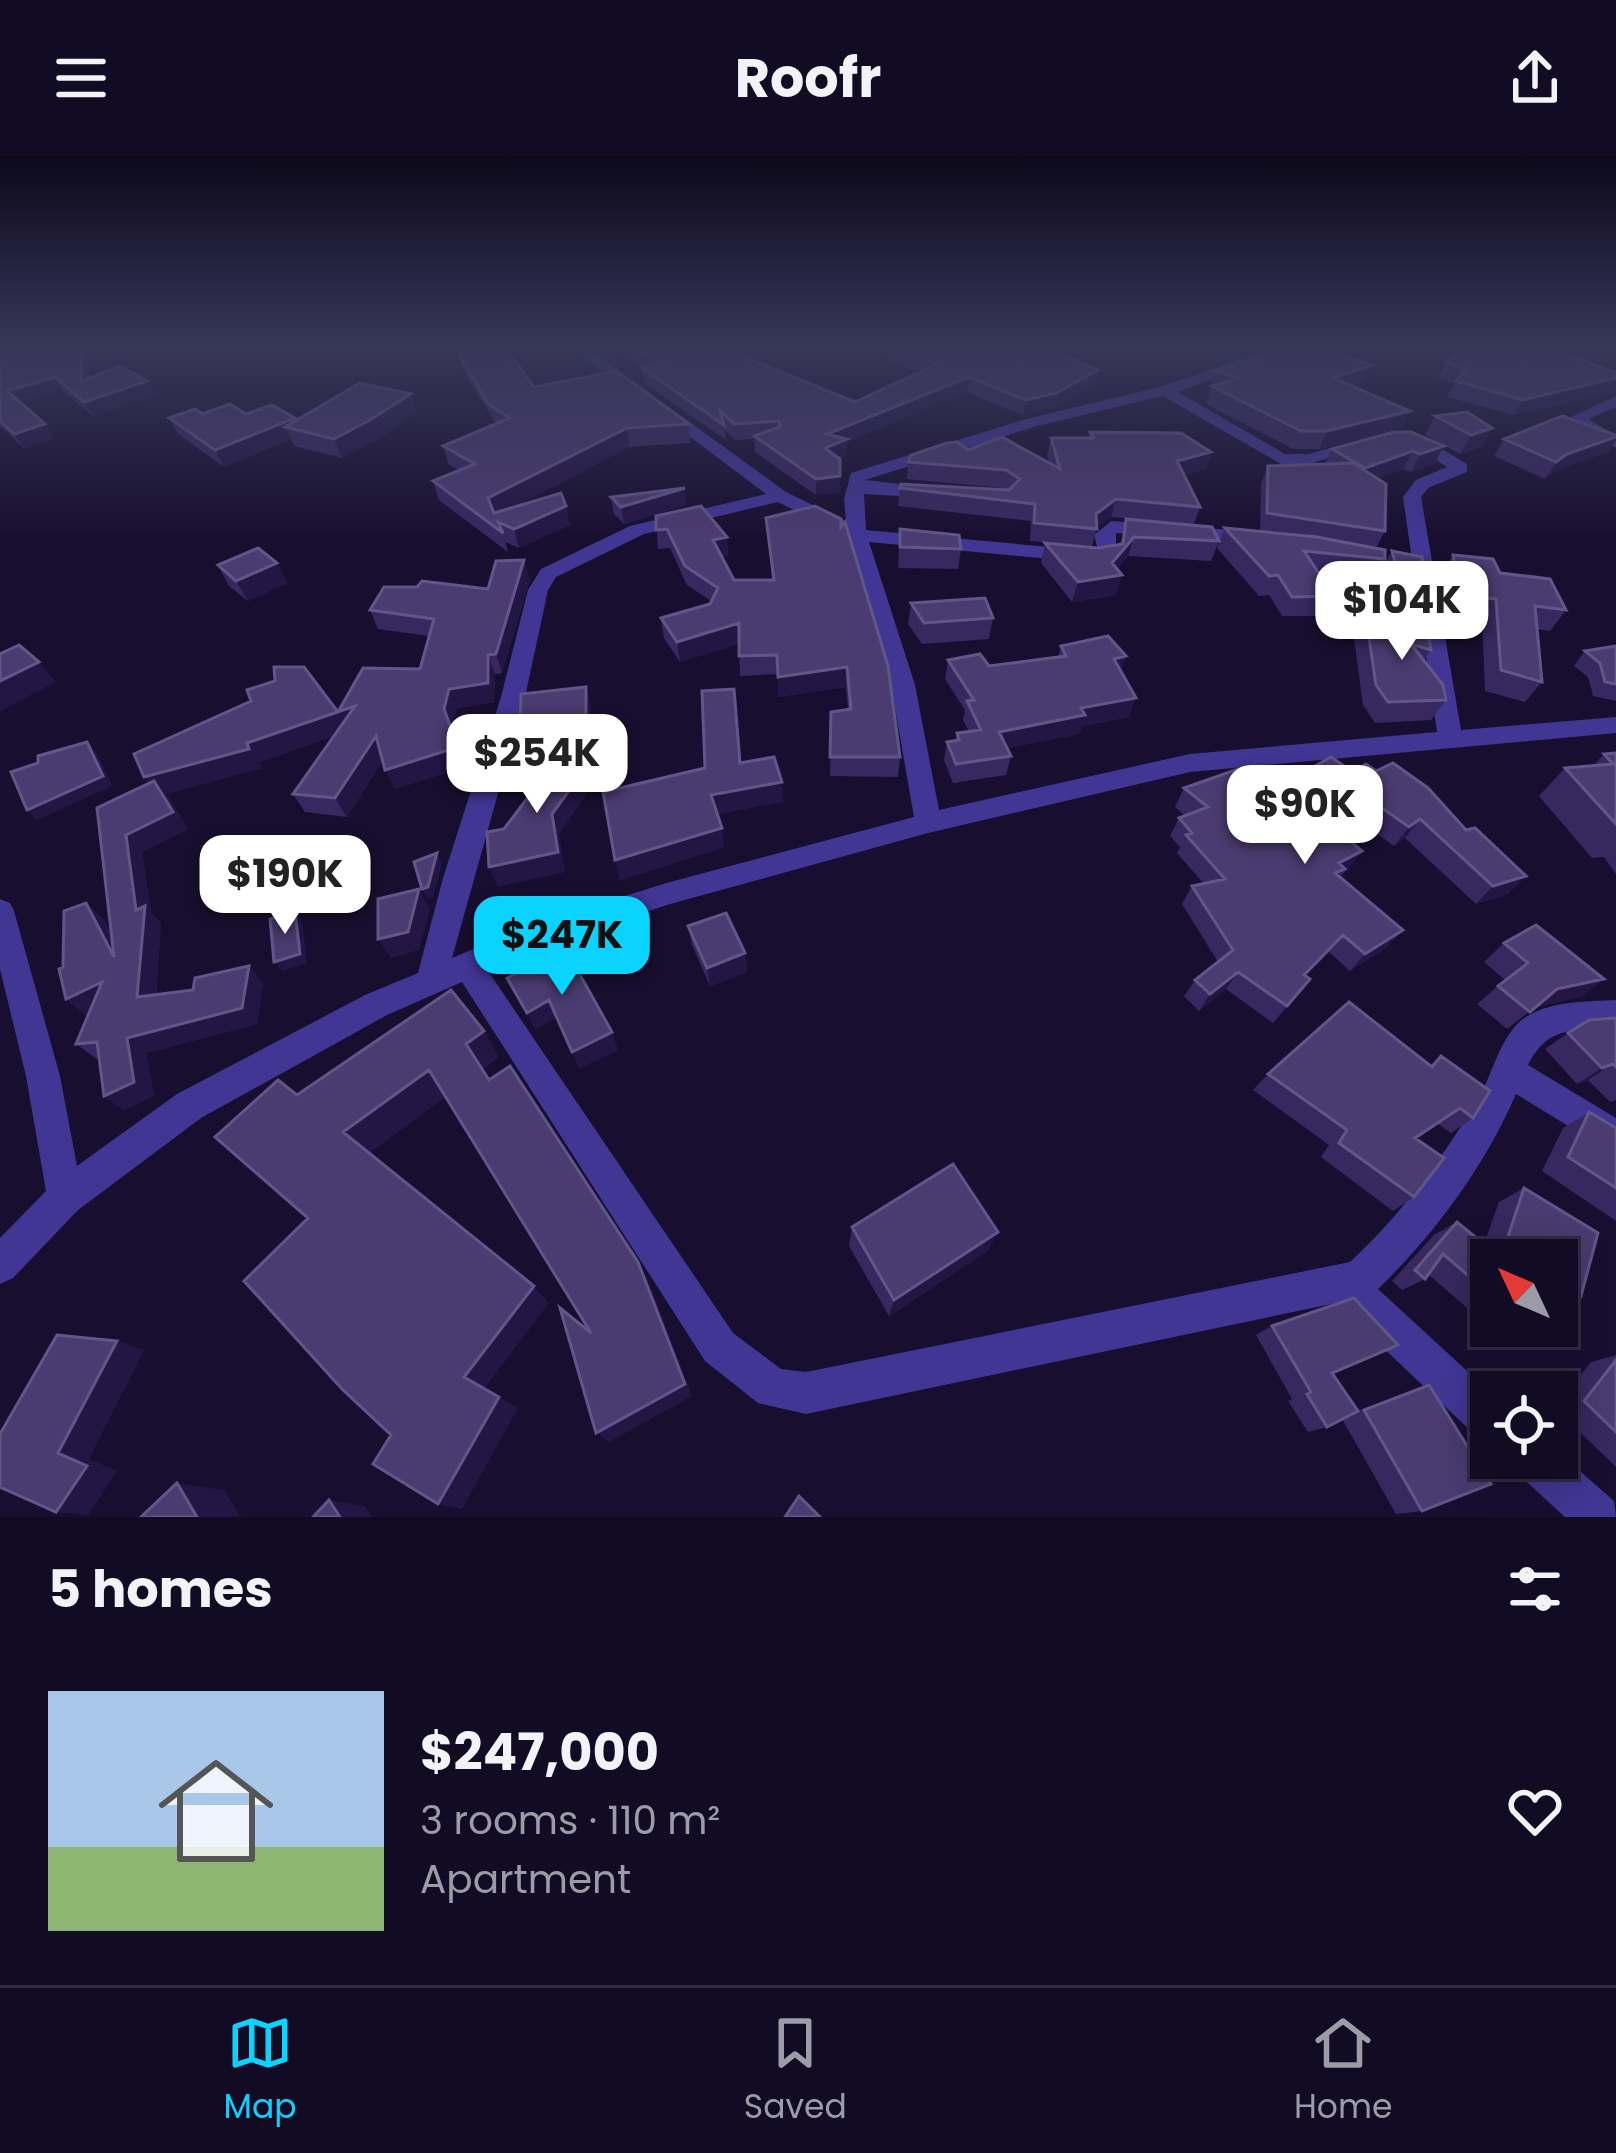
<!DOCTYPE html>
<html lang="en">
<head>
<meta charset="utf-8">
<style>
  :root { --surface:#120b24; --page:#1b142c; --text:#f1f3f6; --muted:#9c9ba6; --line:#312b41; --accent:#0ad3ff }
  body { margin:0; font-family:Poppins,sans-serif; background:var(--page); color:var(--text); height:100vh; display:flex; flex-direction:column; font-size:45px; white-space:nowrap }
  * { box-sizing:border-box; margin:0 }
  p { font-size:39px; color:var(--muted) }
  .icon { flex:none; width:66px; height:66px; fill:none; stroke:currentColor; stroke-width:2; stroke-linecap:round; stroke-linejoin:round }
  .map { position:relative; height:1361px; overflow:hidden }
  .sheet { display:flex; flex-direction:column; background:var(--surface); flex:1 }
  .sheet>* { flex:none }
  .needle { width:78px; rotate:314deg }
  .controls { position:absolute; left:1470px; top:1083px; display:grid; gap:24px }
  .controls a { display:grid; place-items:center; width:108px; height:108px; border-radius:0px; background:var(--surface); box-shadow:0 6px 30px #0003,0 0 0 3px var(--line); font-size:60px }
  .price { position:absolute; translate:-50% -102px; padding:0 27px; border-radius:24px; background:#fff; color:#222; font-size:39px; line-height:78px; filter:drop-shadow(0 3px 6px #0008) }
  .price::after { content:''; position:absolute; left:50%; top:72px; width:36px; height:27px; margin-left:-18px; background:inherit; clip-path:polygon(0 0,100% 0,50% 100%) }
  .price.current { background:var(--accent); color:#111 }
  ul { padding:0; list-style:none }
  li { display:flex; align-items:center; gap:36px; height:300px; padding:0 48px }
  li span { display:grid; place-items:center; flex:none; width:336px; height:240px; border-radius:0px; color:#555 }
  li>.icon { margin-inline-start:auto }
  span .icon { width:144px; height:144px; fill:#fffc; stroke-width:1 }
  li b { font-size:51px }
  h2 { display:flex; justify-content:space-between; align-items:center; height:144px; padding:0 48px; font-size:51px }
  header { display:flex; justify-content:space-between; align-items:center; height:156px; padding:0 48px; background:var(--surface); font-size:54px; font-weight:700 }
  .dock { display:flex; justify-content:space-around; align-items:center; height:168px; border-top:3px solid var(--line); background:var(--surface); font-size:33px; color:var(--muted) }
  .dock a { display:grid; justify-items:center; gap:6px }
  .dock .current { color:var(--accent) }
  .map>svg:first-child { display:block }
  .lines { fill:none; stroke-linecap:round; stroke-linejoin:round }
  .minor { fill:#413693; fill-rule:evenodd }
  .wall { fill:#37285f }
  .shaded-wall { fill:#231645 }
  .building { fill:#4a3b70; stroke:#625587; stroke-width:3 }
</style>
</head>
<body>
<header><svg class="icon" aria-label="menu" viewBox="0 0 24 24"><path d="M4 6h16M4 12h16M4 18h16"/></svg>Roofr<svg class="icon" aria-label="share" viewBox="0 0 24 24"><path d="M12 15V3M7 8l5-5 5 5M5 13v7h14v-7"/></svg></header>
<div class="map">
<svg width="1616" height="1361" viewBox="0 0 1616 1361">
  <rect width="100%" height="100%" fill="#180f30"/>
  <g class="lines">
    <path class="minor" d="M572,192h16l198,144 60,29 -2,-22 7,-26 175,-54 134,-32 111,-39h21l-114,44 107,62h23l60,-16v8l-59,18h-28l-118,-68 -126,30 -172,54 69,8 9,5 -9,5 -70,-4 2,36 227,21 5,-1 -4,-15 17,-14 145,11 10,6 -10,6 -140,-11v26l-23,4 -224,-21 46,143 24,125 251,-56 247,-22 -34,-235 13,-17 31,-13 -45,-29 14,-4 51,30v8l-39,16 -7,9 40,233 155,-13v16l-426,39 -262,61 -258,71 -121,40 -61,27 245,362 48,36 25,3 544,-110c50,-46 90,-101 126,-159 16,-25 24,-70 50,-86 27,-17 60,-15 90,-17v28c-41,3 -67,-4 -88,37l88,53v37l-100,-61c-31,72 -82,141 -138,195l113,104v49l-15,-6 -140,-133 -530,111 -48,-11 -53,-42 -243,-379 -75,33 -186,103 -123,92 -65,68 -13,6v-46l46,-47 -20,-115 -26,-107v-70l10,4 4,8 46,165 17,90 100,-72 188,-99 53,-22 25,-95 58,-181 27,-107 13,-21 89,-43 136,-32zM778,346l70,35 43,148 23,132 -244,65 -139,43 -79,33 73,-261 23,-107 8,-13 88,-43z
      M1616,240v11l-27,12 27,17v12l-47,-30z
      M1557,1295l57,50 2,16h-51l-48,-44 -6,-15h46z"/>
  </g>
  <path class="wall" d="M0,192l66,2 16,-2 8,12v18l57,3 7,14 -61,21 -30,-25 -42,12 34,35 -31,10 -24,-22z
    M608,192h114l133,54 64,-30 -36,-16 1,-8h96l118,22 -4,15 -41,23 -30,7 -56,-23 -120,50v13l-8,3 1,34 -24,3 -61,-43 -1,-13 -19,1 -10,-10 1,10 -82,-57 -2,-15h3z
    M459,199l75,32 155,37 1,19 -61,4 -115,60 56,18 -51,23 -14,-6 3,10 -69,-52 -6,-19 26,-11 -10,-5 -6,-19 53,-22 -32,-52z
    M1446,207l170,9v20l-102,23 -67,-18 8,-14 -17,-5z
    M1215,215l149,11 -12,4 58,25 -9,18 -82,20h-26l-87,-45z
    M417,256l-39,27 -36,19 -48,-12 -3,-7 -67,28 -46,-33 -9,-16 33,-4h44l49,4 1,2z
    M1435,260l57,12 -11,19 -21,7 -35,-19z
    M1090,276l121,20 -6,17 -21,6 16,32 -6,17 -83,-7 -14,10 -5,19 -62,-5 1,-20 -133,-15 2,-18 107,2 -4,-2 -96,-9 1,-17 141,1 -2,-8 4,-17h38z
    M1616,279v5l-8,12 -52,18 -11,9 -51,-23 10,-17z
    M1444,290l-10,18 -23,8 -8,-3 -26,9 8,53 -9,17 9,11 -11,20 -55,-6 15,23 -10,20h-42l-13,-21 -10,1 -42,-48 8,-20 35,3 1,-47 7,-18 57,-2 7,-15z
    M611,341l75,8 -62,19 -10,-10z
    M656,360l71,21 1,19 -6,1 12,23h38l-6,-62 75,9 59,230 -2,20 -68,-1 1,-64 17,-2 -2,-23 -68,10v-23l-38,2 -1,-33 -59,19 -16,-24 -3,-20 49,-14 1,-3 -24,-16 -17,-37 -12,1z
    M1126,363l93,22 -8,20 -83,-5 -11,13 -1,26 -44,7 -31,-39 4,-20 53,5 22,-3z
    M900,373l61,20 -3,20 -60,-1z
    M1392,395l34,31 -12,20 -27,-3 -7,-28z
    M1453,399l47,18 66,37 -16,21 -13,-2 5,53 -17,20 -40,-11 -3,-71 -24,-3 -4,-9 -10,-1 -4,-32z
    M277,407l10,20 -39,18 -19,-15 -11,-21z
    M530,423l-28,94 -7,1 -1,28 -37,6 -5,20 14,38 -71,23 -12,-29 -36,57 -42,-5 -12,-18 41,-58 -74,26 1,6 -95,26 22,35 -46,23 9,61 10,10 -5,71 107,-11 -6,41 -111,29 8,43 -30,14 -20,-14 -5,-37h-2l-21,-15 13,-31 -3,2 -20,-16 -3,-32 23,-64 18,17 7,13 38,-150 102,-82 87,11 82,-43 9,-33 -51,-7 -8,-19 118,-21z
    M911,447l82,15 -4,21 -67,5 -14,-20z
    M1366,461l34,13 4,-8 27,28 -7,10 22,40 -15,20 -56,3 -12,-18 -9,-67z
    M1061,490l60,25 8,46 -47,9 -3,8 -72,14 4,8 -5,19 -53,8 -9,-23 3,-18 8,-1 2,-8 12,-2 -6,-11 2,-10 -20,-31 3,-19 41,6 69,-9z
    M1616,490v55l-23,-5 -5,-19 -14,-11 11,-15z
    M586,531l5,20 1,29 -65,8 -7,-20z
    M1616,597v121l-12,-17 -12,1 -53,-62 26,-28 28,-2 11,-12z
    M1366,608l142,130 -32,10 -71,-66 -11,8 -48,-35 -20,10 36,30 -14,18 -9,8 48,70 -37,24 -21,-19 -24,24 5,3 -37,44 -47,-34 -27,22 -15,-15 11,-16 23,-18 -36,-58 10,-18 11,-3 -26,-30 3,-6 -10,-11 9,-18 6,-2 -10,-9 9,-19 62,-16 36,13 71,-13z
    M688,770l57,27 2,19 -37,14 -18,-41z
    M1504,787l100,36 -24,18 -45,10 -28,22 -30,-25 28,-24 -21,-18z
    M1616,862v82l-6,2 -22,-22 -11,4 -32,-35 23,-16z
    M1441,900l32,62 -22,15 -13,-9 -22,15 -2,58 -21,14 -72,-54 8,-12 -76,-55 15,-16 161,-8z
    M1589,956l27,16v93l-74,-50 21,-43z
    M1524,1032l57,108 -24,9v-45h-66v66h51l-4,9 -29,9 -81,-70 -3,5 -23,11 -10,-9 42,-46 23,-13 27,22 15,-42z
    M852,1071l136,24 -99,65 -40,-70z
    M1272,1170l60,47 21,40 76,-28 -7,126 -26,3 -54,-95 -15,8 -19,5 -20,-31 4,-2 -36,-64z
    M1616,1199v112l-59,-57v-5l34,-43z"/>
  <path class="shaded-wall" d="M82,192l8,12v35l-9,-13z
    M1372,209l-8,17 -39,14 8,-18z
    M1098,214l-4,15 -41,23 -30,7 3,-15z
    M55,221l8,14 -47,14 -9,-14z
    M969,221l-2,15 -120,50v13l-22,9 2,-30z
    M1616,222v11l-2,3 -100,23 9,-15z
    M147,225l7,14 -61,21 -9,-14z
    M411,238l6,18 -39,27 -36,19 -8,-19z
    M1410,255l-9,18 -82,20 8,-18z
    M295,262l6,13 -16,-4 6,12 -67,28 -9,-17z
    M45,268l10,14 -31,10 -10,-14z
    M627,272l2,19 -135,70 -6,-19z
    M1492,272l-11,19 -21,7 11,-19z
    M1616,281v3l-8,12 -52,18 -11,9 11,-17 11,-8z
    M1444,290l-10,18 -23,8 9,-18z
    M1413,295l-10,18 -47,17 9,-18z
    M1211,296l-6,17 -33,9 5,-17z
    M840,320v16l-24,3v-16z
    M685,332l1,17 -62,19 -3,-17z
    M1116,343l-5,18 -16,12 1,-15z
    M566,350l4,19 -51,23 -5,-19z
    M727,381l1,19 -14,3 -1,-19z
    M1134,381l-6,19 -17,21 11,-2 -6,20 -44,7 6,-20 34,-19z
    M524,404l6,19 -28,94 -6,-19z
    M277,407l10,20 -39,18 -12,-20z
    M739,467l2,19 -61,20 -3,-20z
    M488,499l7,19 -1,28 -37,6 -5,20 14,38 -71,23 -10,-19 59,-61 5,-20z
    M1126,500l-6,19 -6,-16z
    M39,506l17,20 -56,29v-30z
    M847,511l-1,20 -68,10v-20z
    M586,531l5,20 1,29 -6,-21z
    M1136,542l-7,19 -47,9 -3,8 -84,17 4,-19 82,-24z
    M355,550l10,19 -105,37 1,6 -95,26 22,35 -46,23 9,61 10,10 -6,90 -18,-16 -1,-87 -10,-75 34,-39 -16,-19z
    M376,580l10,19 -39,62 -12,-19z
    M87,586l9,10 16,34 -75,34 -10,-10z
    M592,603l5,20 -38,55 6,38 -67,15 -9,-20 63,-53z
    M782,626l1,20 -70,13 -2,-20z
    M1359,636l-13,19 -42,20 12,-18z
    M1420,663l-15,19 -11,8 15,-19z
    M722,672l2,20 -104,32 -5,-20z
    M1362,695l-14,18 -7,4 -10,14 8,-24z
    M437,697l5,10 -9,34 -6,2 -5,-10z
    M1526,720l-18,18 -32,10 17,-18z
    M419,733l11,20 -11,41 -28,8 -13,-19z
    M86,747l18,17 28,53 -18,-16z
    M295,755l7,9 5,43 -25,8 -8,-9z
    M1403,774l-16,17 -37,24 15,-17z
    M745,797l2,19 -37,14 -3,-18z
    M249,810l14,17 -6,41 -111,29 8,43 -30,14 -20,-14 23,-58z
    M1238,816l-12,17 -27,22 11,-17z
    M1604,823l-24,18 -46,10 23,-18z
    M102,826l19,16 -35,17 -20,-16z
    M549,844l7,18 -21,12 -8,-17z
    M484,875l15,26 -17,13 -16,-26z
    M612,876l6,18 -39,19 -7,-17z
    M1613,908l-25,16 -11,4 25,-16z
    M429,914l19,25 -81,60 -24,-23z
    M998,1076l-10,19 -99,65 5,-16z
    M638,1106l10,18 44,116 -83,46 -13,-9z
    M534,1130l15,17 -65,86 -20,-12z
    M117,1185l27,9 -55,109 28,12 -29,44 -32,-3 2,-59z
    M499,1241l19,11 -56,101 -24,-5z
    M177,1327l47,7 17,27h-44z
    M329,1344l36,6 8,11h-33z"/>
  <path class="building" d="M0,192h60v3l22,-3 -1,34 38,-16 28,15 -63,21 -29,-25 -48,14 38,33 -31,10 -14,-13z
    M490,192h16l28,39 82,-16 73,53 -62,4 -139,70 6,15 67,-20 5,13 -52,23 -16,-7 5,11 -70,-52 42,-17 -32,-18 67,-28 -22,-14 -29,-49z
    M633,192h90l132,54 82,-38 -37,-16h149l49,22 -42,23 -30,7 -57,-23 -142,57 20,5 -22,9 15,11v17l-24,3 -62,-43 26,-9 -1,-6 -45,3 -14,-13 4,14 -82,-57 22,-4z
    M1300,192h18l54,17 -39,13 77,33 -83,20h-26l-89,-45 27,-8 -24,-7z
    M1467,192h81l68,24v6l-93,22 -67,-19 11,-12 -21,-6z
    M360,227l51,11 -41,26 -36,19 -49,-12z
    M230,248l16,10 26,-9 23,13 -80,32 -46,-32 26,-9 7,5z
    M1467,256l25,16 -21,7 -36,-19z
    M1562,260l54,19v2l-49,17 -11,8 -52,-23z
    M1090,276l91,1 30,19 -34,9 23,46 -84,-8 -20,15 1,15 -63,-6 1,-19 -135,-16 1,-4 108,6 11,-11 -14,-9 -98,-8 3,-7 36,-12 10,-1 11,8 34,-13 58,32 -9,-31h42z
    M1394,276h17l33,14 -24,8 -7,-3 -48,17 -33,-19z
    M1353,307l33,21 -1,47 -118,-18 1,-47z
    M685,332l-64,19 -10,-10z
    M701,350l26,31 -14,3 21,40h40l-8,-62 49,-12 26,13v8l4,-5 43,144 12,91h-70l1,-45 20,-3 -4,-42 -69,10 -1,-22 -38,1v-33l-62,19 -16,-24 49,-14 8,-16 -33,-22 -18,-37 -11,1v-14z
    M1126,363l86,8 7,14 -85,-4 -22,26 10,12 -44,7 -33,-39 53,5 25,-4z
    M1225,372l92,9 68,13v9l-81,-8 30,45 -42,1 -14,-22 -9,1z
    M900,373l59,6 2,14 -61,-2z
    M258,392l19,15 -41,18 -18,-16z
    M1392,395l30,6 4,25 -27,-4z
    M1453,399l40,4 7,14 50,6 16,31 -31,-4 7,76 -41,-12 -5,-71 -25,-3 -3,-9 -10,-1z
    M524,404l-28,94 -8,1v28l-39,6 -5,20 14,38 -73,23 -9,-34 -41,62 -42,-4 62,-88 -108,37 2,6 -105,28 -10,-23 117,-53 -4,-11 28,-9 -1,-14h30l34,45 25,-44 57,1 14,-50 -64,-9 14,-23h33l5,-6 66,8 8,-28z
    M985,442l8,20 -69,5 -13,-20z
    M1366,461l28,5 13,16 -3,-16 23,5 4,23 -20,-6 32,41 3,15 -58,2 -12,-17z
    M1108,480l18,20 -12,3 22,39 -55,10 4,7 -86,17 12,24 -55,8 -9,-22 12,-2 -2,-7 24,-3 -14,-29 7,-1 -26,-40 32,-6 9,12 77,-10 -5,-10z
    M19,489l20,17 -39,19v-27z
    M1616,490v38l-11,-2 -5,-19 -15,-12z
    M586,531v28l-66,9 1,-30z
    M734,533l6,74 34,-6 8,25 -71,13 11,33 -107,32 -12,-68 102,-24 -3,-77z
    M87,586l16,34 -76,34 -16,-38 27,-9v-7z
    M563,595l29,8 -40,55 6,38 -69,15 -2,-35 17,-3z
    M1616,597v71l-51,-56 48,-4 -9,-10z
    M1331,601l22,15 13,-8 10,7 17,-8 35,25 38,42 9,-2 51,48 -33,10 -73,-67 -11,8 -50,-35 -43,21 46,38 -23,12 6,6 -10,4 68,57 -38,24 -22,-19 -39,40 6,4 -23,27 -49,-34 -28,22 -15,-14 38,-30 -41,-64 33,-7 -39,-44 6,-2 -13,-15 29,-11 -24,-19 57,-20 5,4 12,-6 24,19z
    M154,625l19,31 -47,23 10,75 9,-4 -8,91 56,-7 2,-12 54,-12 -7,42 -115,30 7,44 -30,14 -7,-54 -21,2 26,-62 -36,17 -7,-30 4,-2 1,-56 22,-8 28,54 -17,-149z
    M437,697l-9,34 -6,2 -8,-27z
    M419,733l-11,43 -30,7v-40z
    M295,755l5,43 -26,8 -4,-43z
    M726,757l19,40 -38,15 -19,-42z
    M1536,769l68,54 -47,10 -27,23 -32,-26 30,-23 -24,-20z
    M565,792l47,84 -40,20 -23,-52 -22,13 -20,-35z
    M451,834l33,41 -18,13 23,36 21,-14 128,196 47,122 -89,49 -36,-125 31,25 -162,-263 -86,62 191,154 -70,91 35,20 -61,107 -65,-40 18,-29 -49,-46 -98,-108 64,-63 -93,-81 63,-57 19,15z
    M1349,846l83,65 9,-11 49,35 -17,27 -13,-10 -45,30 29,20 -30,39 -75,-54 8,-13 -79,-56z
    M1616,862v49l-3,-3 -11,4 -34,-35 21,-13z
    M1589,956l27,16v60l-48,-31z
    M953,1008l45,68 -104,68 -42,-73z
    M1524,1032l74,45 -17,63 -18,-11 -6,11v-36h-66v35l-48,-41 -18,25 -10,-9 42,-48 44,36z
    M1354,1142l44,47 -66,28 26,38 -31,16 -20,-33 4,-2 -39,-66z
    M1527,1170h15l-4,9z
    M57,1179l60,6 -59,112 29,13 -31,46 -56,-25v-53z
    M1616,1204v72l-32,-31z
    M1429,1229l62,99 -69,27 -58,-101z
    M177,1327l20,34h-56z
    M799,1340l21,21h-35z
    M329,1344l11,17h-27z"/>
  <linearGradient id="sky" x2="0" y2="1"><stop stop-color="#0d081a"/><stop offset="0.5" stop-color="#373759"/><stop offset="1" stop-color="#373759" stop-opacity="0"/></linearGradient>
  <rect width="1616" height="382" fill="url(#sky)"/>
</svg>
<div class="controls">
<a><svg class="needle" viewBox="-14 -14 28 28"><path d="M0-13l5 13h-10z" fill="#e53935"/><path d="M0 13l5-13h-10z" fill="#9c9ba6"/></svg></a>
<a><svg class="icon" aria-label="locate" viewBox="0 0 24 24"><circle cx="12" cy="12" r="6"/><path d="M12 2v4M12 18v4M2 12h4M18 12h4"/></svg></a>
</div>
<b class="price" style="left:1402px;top:507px">$104K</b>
<b class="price" style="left:537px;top:660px">$254K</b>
<b class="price" style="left:1305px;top:711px">$90K</b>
<b class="price" style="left:285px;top:781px">$190K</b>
<b class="price current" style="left:562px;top:842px">$247K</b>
</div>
<section class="sheet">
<h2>5 homes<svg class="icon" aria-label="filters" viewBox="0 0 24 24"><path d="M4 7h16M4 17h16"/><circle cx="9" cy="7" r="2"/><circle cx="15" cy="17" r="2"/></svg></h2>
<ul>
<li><span style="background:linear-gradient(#a9c7e8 65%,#8fb573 0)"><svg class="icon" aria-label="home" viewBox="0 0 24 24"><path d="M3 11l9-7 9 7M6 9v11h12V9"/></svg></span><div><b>$247,000</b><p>3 rooms · 110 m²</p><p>Apartment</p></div><svg class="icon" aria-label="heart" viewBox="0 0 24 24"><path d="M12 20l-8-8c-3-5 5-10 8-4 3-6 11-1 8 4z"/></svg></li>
</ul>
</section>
<nav class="dock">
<a class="current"><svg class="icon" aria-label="map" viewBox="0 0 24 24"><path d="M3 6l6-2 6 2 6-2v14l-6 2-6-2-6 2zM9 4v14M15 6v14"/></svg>Map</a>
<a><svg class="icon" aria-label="saved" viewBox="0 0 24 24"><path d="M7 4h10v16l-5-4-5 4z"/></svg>Saved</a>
<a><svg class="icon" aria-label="home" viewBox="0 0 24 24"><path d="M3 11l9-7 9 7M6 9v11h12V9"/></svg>Home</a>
</nav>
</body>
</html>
